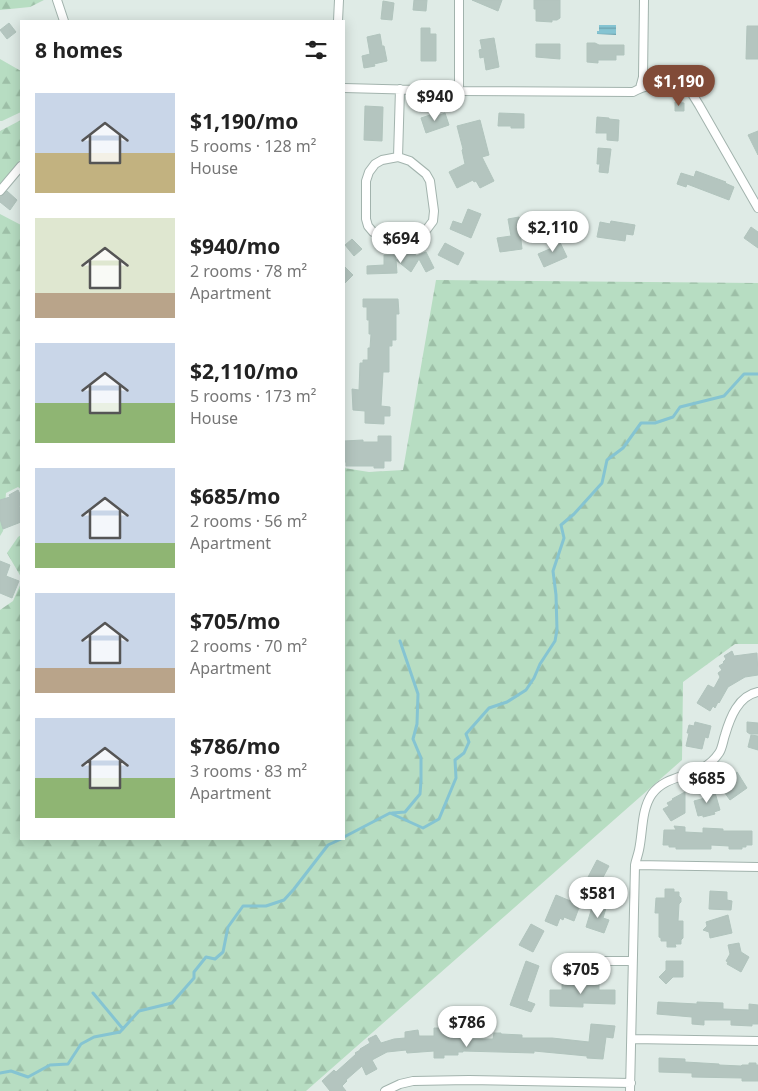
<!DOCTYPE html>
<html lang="en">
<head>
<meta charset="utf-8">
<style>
  :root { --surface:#fff; --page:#f6f6f6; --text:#222; --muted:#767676; --accent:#814b38 }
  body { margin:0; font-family:"Noto Sans",sans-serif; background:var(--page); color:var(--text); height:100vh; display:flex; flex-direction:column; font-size:19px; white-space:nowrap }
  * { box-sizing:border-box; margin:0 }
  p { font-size:16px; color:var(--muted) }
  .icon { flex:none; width:28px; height:28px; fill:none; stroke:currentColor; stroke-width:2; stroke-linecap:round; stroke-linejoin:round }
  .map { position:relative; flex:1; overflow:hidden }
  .details { position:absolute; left:20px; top:20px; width:325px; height:820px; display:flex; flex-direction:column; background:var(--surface); border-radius:0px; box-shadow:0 2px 12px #0003 }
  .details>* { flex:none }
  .price { position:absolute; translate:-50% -42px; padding:0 11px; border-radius:18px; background:#fff; color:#222; font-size:16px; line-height:32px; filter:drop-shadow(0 1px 2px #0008) }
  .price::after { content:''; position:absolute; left:50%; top:30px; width:15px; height:11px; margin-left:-8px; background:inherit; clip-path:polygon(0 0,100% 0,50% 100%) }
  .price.on { background:var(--accent); color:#fff }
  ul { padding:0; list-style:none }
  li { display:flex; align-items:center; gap:15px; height:125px; padding:0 15px }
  li span { display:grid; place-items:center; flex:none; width:140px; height:100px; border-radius:0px; color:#555 }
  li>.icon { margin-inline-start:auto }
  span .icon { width:60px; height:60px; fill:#fffc; stroke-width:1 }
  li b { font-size:21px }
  h2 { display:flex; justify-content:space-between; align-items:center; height:60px; padding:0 15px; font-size:21px }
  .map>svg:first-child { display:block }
  .forest { fill:url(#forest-firs) }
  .water { fill:url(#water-rules) }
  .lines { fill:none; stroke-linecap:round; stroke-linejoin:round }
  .stream { stroke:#85c4d2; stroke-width:3 }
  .building { fill:#b4c5bf; stroke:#b1c4bd }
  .street-casing { stroke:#a2b3ad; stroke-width:10 }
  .street { stroke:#fff; stroke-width:8 }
</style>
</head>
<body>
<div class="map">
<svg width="758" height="1091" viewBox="0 0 758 1091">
  <defs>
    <pattern id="forest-firs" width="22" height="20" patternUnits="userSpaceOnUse" patternTransform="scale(1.25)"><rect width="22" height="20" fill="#b7ddc2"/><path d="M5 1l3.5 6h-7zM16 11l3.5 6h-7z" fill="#9dbfa7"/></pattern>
    <pattern id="water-rules" width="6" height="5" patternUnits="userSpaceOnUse" patternTransform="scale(1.25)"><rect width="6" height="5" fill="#85c4d2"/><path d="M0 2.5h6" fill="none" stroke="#6ca0ab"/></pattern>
  </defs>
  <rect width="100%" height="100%" fill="#dfebe6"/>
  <path class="forest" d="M0,0h44l-14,7 -30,3z
    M0,59l21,12v41l-19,9h-2z
    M21,120v39l-21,25v-53z
    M0,214l21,11v264l-3,-2 -12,6 -3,38 -3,5z
    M436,280l322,3v361h-23l-52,38 -1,78 -376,331h-306v-481l13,-9 8,-18v256h323v-371l25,4 34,-2z
    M21,535v42l-14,-24 11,-16z"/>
  <path class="water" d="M599,25h17v10l-19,-1v-3h2z"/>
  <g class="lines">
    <path class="stream" d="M392,813l13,-1 15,-18 1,-13v-23l-8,-19 4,-15 1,-30 -18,-53
      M344,837l46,-24 33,15 16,-9 17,-41 -1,-18 9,-7 5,-11 -3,-8 23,-26 18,-6 19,-12 8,-12 6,-14 15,-23 2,-11 -1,-35 -3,-24 11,-33 -3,-13 13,-11 28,-31 5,-23 16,-12 18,-25h14l18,-6 7,-10 44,-11 20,-22h14
      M93,993l30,36
      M0,1073l11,-2 17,6 22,-12 18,-1 13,-20 13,-7 26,-5 19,-21 33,-8 22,-25v-6l12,-15 9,2 8,-7 5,-25 15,-21h23l18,-6 10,-11 34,-44 13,-6"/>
  </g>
  <path class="building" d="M414,0h13l-1,11 -13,-1z
    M472,0h30l-4,11z
    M534,0h26v18l-3,2h-5v2l-16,-1v-12h-2z
    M383,1l11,2 -2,17 -11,-1z
    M9,23l7,9 -9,7 -7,-9z
    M747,26h11v33h-12z
    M421,28h9v6h6v27h-15z
    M380,34l2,12h2l3,15 -13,3 1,2 -11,2 -2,-12 8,-2 -3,-17z
    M494,38l5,29 -13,3 -2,-13 -4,1 -1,-8 3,-1 -2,-9z
    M587,43h8l4,2h25v10h-8v5h-18v3l-11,-1z
    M536,44h24v15l-24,-2z
    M675,102l9,1v8h-9z
    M365,106l18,1 -1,34 -18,-1z
    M436,113l1,3 8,-3 4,12 -23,8 -5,-15z
    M499,113l25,1v14h-13v-2h-13z
    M597,117l12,1v1l10,1 -1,21 -11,-1v-7h-11z
    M480,120l9,35 -7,2 12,24 -14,7 -4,-7 -2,1 -1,-2 -16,8 -8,-16 16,-8 -3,-14 1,-1 -6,-23z
    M758,131v24l-10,-20z
    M598,148l13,1 -3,24 -9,-1 1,-8h-3z
    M696,171l30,11 -1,1 9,4 -5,13 -42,-16 -1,3 -9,-3 4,-11 13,4z
    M7,191l10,9 -7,10 -10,-8v-5z
    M468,209l13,5 -10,24 -21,-9 3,-8 9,3z
    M519,217l3,13 -2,1 2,18 -22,3 -3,-14 14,-2 -3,-17z
    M611,221l24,4 -2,10 -7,-1 -1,7 -28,-4 3,-15 10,2z
    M751,227l7,5v16l-14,-10z
    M557,236l10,21 -23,10 -6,-13 14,-6 -4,-8z
    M352,239l10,10 -8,7 -9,-11z
    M445,243l19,10 -6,12 -20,-10z
    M413,250l3,6 10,-4 8,16 -8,4 -7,-13 -8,13 -15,-12 1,13 -30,1v-8l17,-1v-10h12v5z
    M344,266l9,9 -9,9z
    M363,299h35l1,15h-3v26h-4v6h-3v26h-6l-2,34 9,1v9h-6v8l-19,-1v-12l-12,-1 -1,-21 7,1 1,-27h3v-3h5v-12h2l1,-14h-2v-14h-2v-13h-4z
    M378,436h13v25h-7v7h-10v-2h-28v-4h-2v-21l19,-1v2h15z
    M18,490l3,6v9l-2,1 2,5v11l-18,7 -3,-10v-19l10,-3 -1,-2z
    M0,561l10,4 -4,11 13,5 -7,17 -12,-5z
    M732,651l2,5 23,-3 1,22 -13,2 -17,10 -9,16 -1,-1 -3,6 -2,-2 -3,5 -13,-8 11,-18 6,3 6,-11 -2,-4 4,-3 -3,-4 5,-3 -1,-1 3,-3 -2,-3z
    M695,722l16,4 -3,12 -3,-1 -3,12 -16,-3 3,-13h-2l2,-8 5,1z
    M747,722l11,1v11h-8l-3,-2z
    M751,735l7,1v14l-10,-3z
    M737,772l10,16 -17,12 -13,-18 10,-7 2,2z
    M714,789l6,21 -6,2 1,2 -12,3v-2l-5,1 -4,-15 11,-3 -2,-6z
    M685,792v21l-14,8 -8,-12 6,-3 -2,-3 6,-3 -1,-1z
    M674,826l11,1v5l18,1v-5l20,1v2h29v14h-6v2h-4v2h-13v-3l-18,-1v4h-35v-2h-7v-2h-6l1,-15h12z
    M597,860l12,6 -9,17 -13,-4z
    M665,889h9v3h5v4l2,2v4l-2,2 -1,17h5v17l-2,2v4h-6l1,3h-9v-6h-6v-3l-2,-1v-24h-4l1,-15h9z
    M710,891l17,1v8l5,1 -1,9 -22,-1z
    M556,895l24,10 -6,16 -10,-4 -1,3 -3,-2 -3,8 -12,-5z
    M593,904l13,4 -3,10 6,2 -5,13 -18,-6z
    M728,915l4,18 -22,5 -1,-6 -6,-2 4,-4 -1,-4z
    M531,924l13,7 -11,21 -14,-7z
    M739,943l2,9 8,5 -8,15 -14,-8 1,-2 -2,-1 4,-7 -2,-9z
    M526,961l13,5 -12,35 8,3 -4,8 -21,-7z
    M666,961h17v16h-10l-7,7 -7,-7 7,-7z
    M562,982l37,1v7h16v14l-32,-1v4l-33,-1v-16h12z
    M658,1002l39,2v-2l26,1v6l26,1v-6l9,1v19h-6v2l-21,-1v-5h-27v5l-12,-1v-7l-35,-3z
    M591,1024l24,2 -2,12 -7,-1 -3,22 -16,-1v-2l-53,-5v2l-71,-2v1h-5v3h-14v3h-10v-7l-27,2 -1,-3 -19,2 -15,8 5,9 -11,6 -4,-9 -16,14 1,1 -5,5 4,5h-16l-8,-10 12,-11 2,2 20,-18 -1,-1 5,-3v-1l10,-6 -2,-4 8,-4 5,8 13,-4 11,-1v-6l13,-2 1,6h15v-8h29v11h30l1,-6h7v1l21,1v3h30l37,4z
    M659,1058l26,1v3l34,2v1l22,1 1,-1h7v-2h7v2h2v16h-16v-3l-50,-1v-4l-33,-1z"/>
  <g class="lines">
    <defs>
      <path id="street" d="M57,0l7,21
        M338,21l1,-21
        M344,88l115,3 174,1c14,-8 32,-10 49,-11l4,3 13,21 59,103
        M640,88l3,-11 1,-77
        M459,91v-91
        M398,157l12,4 16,13 4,7 4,30 -1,10 -6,8 -9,4 -28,4 -17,-5 -5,-6 -2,-7v-38l3,-9 6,-8 7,-4z
        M398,157l2,-68
        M0,191l21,-25
        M635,865l123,2
        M565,961h67
        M632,1039l126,2
        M385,1091l15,-7 13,-3 56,-1 162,3
        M630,1091l5,-226c1,-5 3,-10 4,-15 4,-18 2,-40 13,-56 17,-23 49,-14 67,-41 3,-4 4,-12 6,-18 5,-17 13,-39 33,-43"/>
    </defs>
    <use href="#street" class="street-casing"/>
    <use href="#street" class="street"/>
  </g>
</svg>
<b class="price on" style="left:679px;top:107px">$1,190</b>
<b class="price" style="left:435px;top:122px">$940</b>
<b class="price" style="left:553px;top:253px">$2,110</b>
<b class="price" style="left:401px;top:264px">$694</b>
<b class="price" style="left:707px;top:804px">$685</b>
<b class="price" style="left:598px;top:919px">$581</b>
<b class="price" style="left:581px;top:995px">$705</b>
<b class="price" style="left:467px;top:1048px">$786</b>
<section class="details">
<h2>8 homes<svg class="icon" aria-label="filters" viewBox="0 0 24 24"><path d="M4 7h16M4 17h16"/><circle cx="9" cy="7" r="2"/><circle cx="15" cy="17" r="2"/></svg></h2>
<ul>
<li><span style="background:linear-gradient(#c9d6e8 60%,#c2b280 0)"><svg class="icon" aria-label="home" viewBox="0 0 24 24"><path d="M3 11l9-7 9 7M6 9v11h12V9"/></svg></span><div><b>$1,190/mo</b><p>5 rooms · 128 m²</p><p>House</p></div></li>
<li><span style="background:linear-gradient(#dfe7d0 75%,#b9a48a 0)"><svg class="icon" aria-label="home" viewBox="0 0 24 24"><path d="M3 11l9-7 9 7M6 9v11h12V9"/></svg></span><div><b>$940/mo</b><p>2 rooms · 78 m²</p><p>Apartment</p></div></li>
<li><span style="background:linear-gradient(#c9d6e8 60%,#8fb573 0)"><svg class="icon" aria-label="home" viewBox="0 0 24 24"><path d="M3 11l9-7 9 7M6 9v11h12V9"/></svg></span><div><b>$2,110/mo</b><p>5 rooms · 173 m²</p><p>House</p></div></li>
<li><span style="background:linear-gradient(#c9d6e8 75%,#8fb573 0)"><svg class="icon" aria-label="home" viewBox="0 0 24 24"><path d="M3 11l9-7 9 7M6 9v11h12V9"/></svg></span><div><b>$685/mo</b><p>2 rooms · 56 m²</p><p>Apartment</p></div></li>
<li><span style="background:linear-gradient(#c9d6e8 75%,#b9a48a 0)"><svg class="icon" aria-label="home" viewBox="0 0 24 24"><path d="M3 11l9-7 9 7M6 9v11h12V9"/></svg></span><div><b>$705/mo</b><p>2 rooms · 70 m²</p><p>Apartment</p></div></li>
<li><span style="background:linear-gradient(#c9d6e8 60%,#8fb573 0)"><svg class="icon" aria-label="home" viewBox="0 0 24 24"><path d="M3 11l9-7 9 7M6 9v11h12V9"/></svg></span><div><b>$786/mo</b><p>3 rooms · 83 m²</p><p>Apartment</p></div></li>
</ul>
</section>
</div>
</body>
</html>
